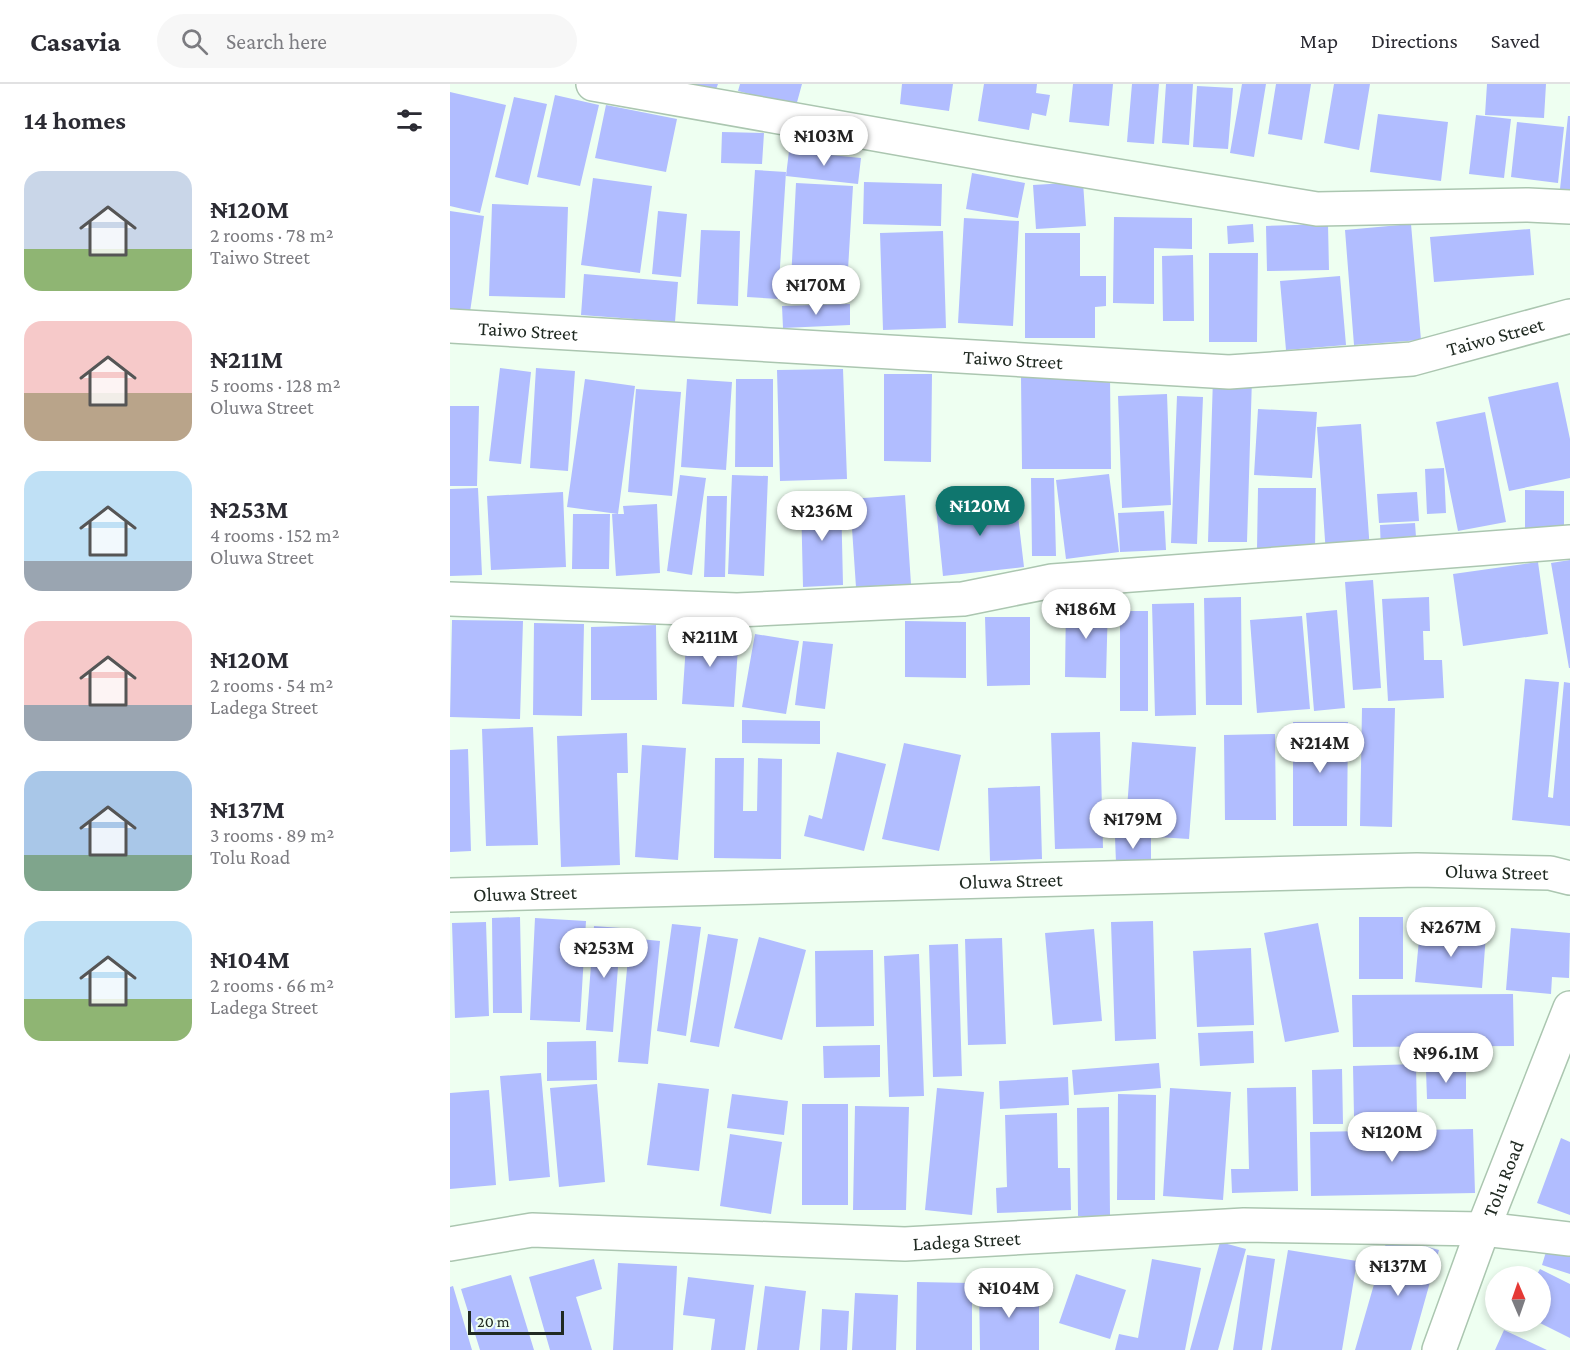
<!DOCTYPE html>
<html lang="en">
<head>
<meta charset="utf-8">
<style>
  :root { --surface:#fff; --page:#f7f7f7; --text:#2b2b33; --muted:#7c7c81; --line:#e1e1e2; --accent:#0f766e }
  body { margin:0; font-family:"Crimson Pro",serif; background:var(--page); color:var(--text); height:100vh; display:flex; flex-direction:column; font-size:22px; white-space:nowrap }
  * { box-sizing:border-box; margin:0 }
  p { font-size:20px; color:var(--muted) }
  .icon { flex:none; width:33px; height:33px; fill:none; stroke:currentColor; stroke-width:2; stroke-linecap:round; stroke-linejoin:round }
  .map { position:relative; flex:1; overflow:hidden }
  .panel { display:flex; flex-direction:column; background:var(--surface); width:450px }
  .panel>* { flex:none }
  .needle { width:39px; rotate:358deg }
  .controls { position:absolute; left:1035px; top:1182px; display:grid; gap:12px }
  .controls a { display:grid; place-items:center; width:66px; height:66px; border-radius:50%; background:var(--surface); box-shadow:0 3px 9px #0003; font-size:30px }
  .scale { position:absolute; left:18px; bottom:15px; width:96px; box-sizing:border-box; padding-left:6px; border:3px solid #202a22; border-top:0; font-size:16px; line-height:21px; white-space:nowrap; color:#202a22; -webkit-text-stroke:4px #eefff1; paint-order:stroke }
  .price { position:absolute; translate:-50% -51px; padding:0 14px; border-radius:21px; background:#fff; color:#222; font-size:20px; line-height:39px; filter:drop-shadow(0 2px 3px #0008) }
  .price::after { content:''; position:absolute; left:50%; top:36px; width:18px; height:14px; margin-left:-9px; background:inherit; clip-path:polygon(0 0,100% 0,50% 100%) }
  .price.on { background:var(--accent); color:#fff }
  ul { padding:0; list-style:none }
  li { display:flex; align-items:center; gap:18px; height:150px; padding:0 24px }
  li span { display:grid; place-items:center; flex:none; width:168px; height:120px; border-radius:18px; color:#555 }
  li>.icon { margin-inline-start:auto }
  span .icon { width:72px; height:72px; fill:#fffc; stroke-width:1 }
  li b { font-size:26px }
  h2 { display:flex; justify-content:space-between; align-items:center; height:72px; padding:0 24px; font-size:26px }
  header { display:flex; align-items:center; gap:36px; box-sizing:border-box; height:84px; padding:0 30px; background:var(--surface); border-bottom:2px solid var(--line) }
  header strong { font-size:28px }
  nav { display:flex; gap:33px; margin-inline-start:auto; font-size:21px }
  .search { width:420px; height:54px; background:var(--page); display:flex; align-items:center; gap:15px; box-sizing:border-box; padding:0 21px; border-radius:33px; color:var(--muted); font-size:22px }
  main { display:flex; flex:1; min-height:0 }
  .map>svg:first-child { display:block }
  .building { fill:#b1bdff }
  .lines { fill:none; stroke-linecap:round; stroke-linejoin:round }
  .street-casing { stroke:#abc6b0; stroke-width:36 }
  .street { stroke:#fff; stroke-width:33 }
  .labels { text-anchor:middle; stroke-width:4.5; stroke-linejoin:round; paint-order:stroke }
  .street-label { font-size:20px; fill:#202a22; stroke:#eefff1 }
</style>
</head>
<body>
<header>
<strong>Casavia</strong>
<div class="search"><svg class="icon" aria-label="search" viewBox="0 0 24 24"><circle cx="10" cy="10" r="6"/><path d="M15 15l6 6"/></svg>Search here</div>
<nav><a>Map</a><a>Directions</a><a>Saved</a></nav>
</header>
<main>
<section class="panel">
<h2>14 homes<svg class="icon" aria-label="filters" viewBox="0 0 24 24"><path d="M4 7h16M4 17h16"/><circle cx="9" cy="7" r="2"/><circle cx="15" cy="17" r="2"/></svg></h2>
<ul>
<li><span style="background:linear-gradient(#c9d6e8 65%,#8fb573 0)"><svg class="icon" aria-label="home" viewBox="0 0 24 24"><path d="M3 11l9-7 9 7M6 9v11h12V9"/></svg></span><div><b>₦120M</b><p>2 rooms · 78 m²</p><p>Taiwo Street</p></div></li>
<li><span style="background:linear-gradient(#f6c9c9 60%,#b9a48a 0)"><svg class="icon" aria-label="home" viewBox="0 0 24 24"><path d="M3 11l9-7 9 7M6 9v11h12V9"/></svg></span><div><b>₦211M</b><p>5 rooms · 128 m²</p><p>Oluwa Street</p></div></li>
<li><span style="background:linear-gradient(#bfe0f5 75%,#9aa5b1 0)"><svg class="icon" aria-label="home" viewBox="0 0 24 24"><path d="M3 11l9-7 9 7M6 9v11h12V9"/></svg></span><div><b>₦253M</b><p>4 rooms · 152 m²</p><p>Oluwa Street</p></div></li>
<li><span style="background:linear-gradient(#f6c9c9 70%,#9aa5b1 0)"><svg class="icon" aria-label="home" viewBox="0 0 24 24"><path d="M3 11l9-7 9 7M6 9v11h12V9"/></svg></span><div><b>₦120M</b><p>2 rooms · 54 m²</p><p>Ladega Street</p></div></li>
<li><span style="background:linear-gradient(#a9c7e8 70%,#7fa58c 0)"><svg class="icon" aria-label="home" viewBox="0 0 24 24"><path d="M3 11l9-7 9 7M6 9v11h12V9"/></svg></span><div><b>₦137M</b><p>3 rooms · 89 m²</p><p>Tolu Road</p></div></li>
<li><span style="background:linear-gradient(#bfe0f5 65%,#8fb573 0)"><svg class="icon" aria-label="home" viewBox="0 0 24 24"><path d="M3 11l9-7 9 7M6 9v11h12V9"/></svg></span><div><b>₦104M</b><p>2 rooms · 66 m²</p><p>Ladega Street</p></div></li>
</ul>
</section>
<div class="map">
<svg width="1120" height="1266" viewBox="0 0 1120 1266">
  <rect width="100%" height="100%" fill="#eefff1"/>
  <path class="building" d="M244,0h24l-3,8z
    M290,0h62l-6,22 -58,-15z
    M452,0h51l-4,27 -49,-7z
    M534,0h53l-1,9 14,2 -4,21 -14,-3 -3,17 -51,-9z
    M623,0h40l-4,42 -40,-4z
    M682,0h27l-5,60 -27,-2z
    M716,0h27l-4,61 -27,-2z
    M792,0h24l-12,73 -24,-4z
    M826,0h35l-9,56 -34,-6z
    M884,0h36l-11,66 -35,-7z
    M1037,0h59l-2,34 -59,-3z
    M747,2l36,2 -5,61 -35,-2z
    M0,8l56,13 -26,108 -30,-7z
    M105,11l44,10 -19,81 -43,-9z
    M64,13l33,7 -19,81 -33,-8z
    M156,21l71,14 -11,53 -71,-14z
    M928,30l70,8 -7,59 -71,-9z
    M1026,31l35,4 -7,59 -35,-4z
    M1118,32h2v83l-11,-1z
    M1067,38l47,5 -6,56 -47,-6z
    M272,48l42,1 -2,31 -41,-1z
    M339,67l72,7 -3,26 -72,-8z
    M305,86l31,2 -8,127 -31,-2z
    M522,89l53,10 -7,35 -52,-9z
    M143,94l59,8 -12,87 -59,-8z
    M414,98l78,2 -1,42 -78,-2z
    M633,98l3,44 -50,3 -3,-44z
    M346,99l57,3 -7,117 -56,-3z
    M42,120l76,3 -3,91 -76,-2z
    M0,127l34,5 -14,96 -20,-3z
    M208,127l29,3 -6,63 -29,-3z
    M664,133l78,1v31l-38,-1v56l-41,-1z
    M514,134l55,3 -6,105 -55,-3z
    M803,140l1,18 -26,2 -1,-18z
    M878,140l1,46 -62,1 -1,-45z
    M961,140l10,116 -67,5 -9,-115z
    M1080,145l4,46 -100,7 -4,-45z
    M251,146l39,1 -2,75 -41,-2z
    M493,147l3,97 -63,2 -3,-97z
    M575,149h55v43h26v30l-11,1v31h-70z
    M759,169h49l-1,89h-48z
    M743,171l1,66h-31l-1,-65z
    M134,190l94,8 -3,40 -94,-7z
    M890,192l6,69 -60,5 -6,-69z
    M400,220v21l-67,3 -1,-22z
    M50,284l31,4 -10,92 -32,-3z
    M86,284l39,3 -7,100 -38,-3z
    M393,285l4,110 -67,2 -3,-111z
    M434,290h48l-1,88 -47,-1z
    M660,292l1,93h-89l-1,-92z
    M763,293l39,1 -5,164h-39z
    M135,295l50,7 -17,128 -51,-7z
    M237,295l45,3 -6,88 -45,-3z
    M286,295h37v88h-38z
    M1108,298l12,57v39l-61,13 -21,-94z
    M186,305l45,3 -9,104 -44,-4z
    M717,310l4,111 -49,3 -4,-112z
    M727,312l26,1 -6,147 -26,-1z
    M0,322h29l-2,80h-27z
    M808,325l59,3 -5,66 -58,-3z
    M1035,328l21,110 -48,9 -22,-109z
    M911,340l9,127 -44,3 -9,-127z
    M994,384l2,45 -19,1 -2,-45z
    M659,390l10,78 -53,7 -10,-79z
    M230,391l26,3 -14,97 -25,-4z
    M282,391l36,1 -4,100 -36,-2z
    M581,394h23l2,78h-24z
    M28,404l4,87 -32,1v-87z
    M808,404h58l-1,62 -58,-1z
    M1075,406l39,1v39l-39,-1z
    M113,408l3,75 -75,3 -4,-74z
    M967,408l2,29 -40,2 -2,-29z
    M455,411l6,89 -55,3 -6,-88z
    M257,412h20l-2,81h-21z
    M391,413l2,88 -40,2 -2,-89z
    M566,415l8,68 -81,9 -7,-69z
    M207,420l3,69 -44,3 -4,-62h12l-1,-8z
    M714,427l2,39 -46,2 -2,-39z
    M123,430h37l-1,55h-37z
    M965,439l2,28 -36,3 -1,-29z
    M1120,476v108h-1l-18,-105z
    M1088,478l10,72 -85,12 -10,-72z
    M923,496l8,108 -28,2 -8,-108z
    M791,513l1,108h-36l-2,-107z
    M979,513l1,34h-7l1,29h18l2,38 -56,3 -6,-102z
    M616,518l42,1 -2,75 -41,-1z
    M744,519l2,112 -41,1 -3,-112z
    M887,526l8,98 -31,3 -8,-98z
    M670,527h28v100h-28z
    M852,532l8,93 -53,4 -7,-93z
    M535,533h45v68l-43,1z
    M2,536l71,1 -3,98 -70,-2z
    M455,537l61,1v56l-61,-1z
    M84,539l50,1 -2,92 -49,-1z
    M206,541l1,75h-66v-73z
    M237,546l52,3 -5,74 -52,-3z
    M305,550l44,7 -13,73 -44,-7z
    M353,557l30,3 -8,65 -30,-4z
    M1075,595l34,3 -11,115 5,1 11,-116 6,1v143l-58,-6z
    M912,624h33l-3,119 -32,-1z
    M292,636l78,1v23l-78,-1z
    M843,638h55l-1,104h-54z
    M83,643l5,118 -52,1 -4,-117z
    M650,648l3,116 -48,1 -4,-116z
    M177,649l1,40h-11l3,92 -59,2 -4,-131z
    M825,650l1,86h-51l-1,-85z
    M682,658l64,5 -7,92 -64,-4z
    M454,659l57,12 -22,96 -57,-12z
    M192,661l44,3 -8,112 -43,-3z
    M18,665l3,102 -21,1v-102z
    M387,668l49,12 -22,87 -60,-15 5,-21 13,4z
    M265,674h29l-1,53h14l1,-53 24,1 -1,100 -67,-1z
    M590,702l2,73 -52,2 -2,-73z
    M665,753h36v26h-35z
    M70,833l2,96h-29l-1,-95z
    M909,833h44v62h-44z
    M85,834l51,3 -6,101 -50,-2z
    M703,837l3,118 -41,2 -4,-119z
    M36,838l3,94 -34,2 -3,-95z
    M868,839l21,109 -54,10 -21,-109z
    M222,840l29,3 -15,109 -29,-5z
    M144,842l27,2 -8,104 -27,-2z
    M1061,844l59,5 -1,45 -17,-1 -1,17 -45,-4z
    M644,845l8,92 -49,4 -8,-92z
    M970,845l66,5 -4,54 -67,-6z
    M258,850l30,5 -19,108 -29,-5z
    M309,853l47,13 -24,90 -48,-12z
    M180,854l30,3 -12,123 -30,-2z
    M552,854l4,106 -38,1 -3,-106z
    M508,860l4,132 -29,1 -4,-132z
    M801,864l3,77 -57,2 -4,-76z
    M423,866l1,76 -58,1 -1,-76z
    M469,870l5,142 -35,1 -5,-141z
    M1063,910l1,52 -161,1 -1,-52z
    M803,947l1,32 -54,3 -2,-33z
    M146,957l1,39 -50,1v-39z
    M430,961v32l-56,1 -1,-32z
    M709,979l2,25 -87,7 -2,-25z
    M966,980l1,51 -63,1 -1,-50z
    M892,985l1,55h-30l-1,-54z
    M1016,985v30h-39l-1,-29z
    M91,989l9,104 -41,4 -9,-105z
    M618,993l1,28 -69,4 -1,-28z
    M208,999l51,6 -10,82 -52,-6z
    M147,1000l8,98 -46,5 -9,-99z
    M846,1003l2,104 -66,2 -1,-24h18l-2,-81z
    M487,1004l47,4 -12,123 -47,-5z
    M720,1004l61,4 -8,108 -60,-4z
    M39,1006l7,95 -46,4v-96z
    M282,1010l56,7 -4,34 -57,-7z
    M668,1010l38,1 -1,105h-38z
    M352,1020h46v101h-46z
    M405,1022l54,1 -3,103h-53z
    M659,1023l1,109h-32l-1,-108z
    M607,1029l1,55h12l1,42 -74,3 -1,-25 11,-1 -2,-72z
    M1023,1045l2,64 -164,3 -1,-64z
    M280,1050l52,8 -11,72 -51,-8z
    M1111,1054l9,4v73l-33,-12z
    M938,1152l51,14 -28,100h-56z
    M770,1158l26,7 -28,101h-28z
    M1099,1158l21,7v25l-28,-9z
    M838,1166l69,11 -15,89h-71z
    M797,1171l28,4 -13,91h-29z
    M144,1175l8,30 -26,8 16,53h-42l-21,-73z
    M702,1175l49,9 -16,82h-70l4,-16 19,4z
    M168,1179l59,3 -4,84h-60z
    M1090,1185l30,15v54l-30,-15v-47h-4z
    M626,1190l50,16 -16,49 -51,-16z
    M61,1191l23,75h-54l-19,-61z
    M238,1193l66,8 -9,65h-34l4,-31 -32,-4z
    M467,1198l55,1v67h-56z
    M3,1202l19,64h-22v-63z
    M315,1202l41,5 -7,59h-42z
    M529,1204h60v62h-59z
    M405,1209l43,2 -2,55h-44z
    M372,1225l27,2 -2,39h-27z
    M1054,1246l43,20h-52z"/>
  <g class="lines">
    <defs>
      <g id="street">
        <path d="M143,0l428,76 296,49 211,-4 42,2"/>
        <path id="s1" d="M0,242l779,46 183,-13 158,-43"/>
        <path d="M0,515l287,11 226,-11 89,-18 518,-39"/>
        <path id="s2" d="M0,811l967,-25 133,3 20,5"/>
        <path id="s3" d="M0,1160l82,-14 373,14 339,-19 239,4 87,10"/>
        <path id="s4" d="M989,1266l44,-121 87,-221"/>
      </g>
    </defs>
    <use href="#street" class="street-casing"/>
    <use href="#street" class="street"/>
  </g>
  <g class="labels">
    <g class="street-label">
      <text dy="7" stroke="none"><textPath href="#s1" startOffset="78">Taiwo Street</textPath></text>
      <text dy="7" stroke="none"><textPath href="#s1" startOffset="1050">Taiwo Street</textPath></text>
      <text dy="7" stroke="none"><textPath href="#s1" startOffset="564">Taiwo Street</textPath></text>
      <text dy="7" stroke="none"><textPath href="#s2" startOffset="1047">Oluwa Street</textPath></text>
      <text dy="7" stroke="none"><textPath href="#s2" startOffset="561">Oluwa Street</textPath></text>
      <text dy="7" stroke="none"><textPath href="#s2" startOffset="75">Oluwa Street</textPath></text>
      <text dy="7" stroke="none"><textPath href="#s4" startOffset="183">Tolu Road</textPath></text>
      <text dy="7" stroke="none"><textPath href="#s3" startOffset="518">Ladega Street</textPath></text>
    </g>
  </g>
</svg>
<div class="controls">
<a><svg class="needle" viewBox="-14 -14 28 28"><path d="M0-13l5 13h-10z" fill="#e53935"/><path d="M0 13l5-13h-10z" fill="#7c7c81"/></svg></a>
</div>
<div class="scale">20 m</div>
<b class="price" style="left:374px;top:83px">₦103M</b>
<b class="price" style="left:366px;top:232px">₦170M</b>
<b class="price on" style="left:530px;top:453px">₦120M</b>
<b class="price" style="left:372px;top:458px">₦236M</b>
<b class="price" style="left:636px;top:556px">₦186M</b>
<b class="price" style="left:260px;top:584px">₦211M</b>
<b class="price" style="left:870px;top:690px">₦214M</b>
<b class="price" style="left:683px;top:766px">₦179M</b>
<b class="price" style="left:1001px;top:874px">₦267M</b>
<b class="price" style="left:154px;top:895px">₦253M</b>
<b class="price" style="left:996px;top:1000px">₦96.1M</b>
<b class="price" style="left:942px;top:1079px">₦120M</b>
<b class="price" style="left:948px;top:1213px">₦137M</b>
<b class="price" style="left:559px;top:1235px">₦104M</b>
</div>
</main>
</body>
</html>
